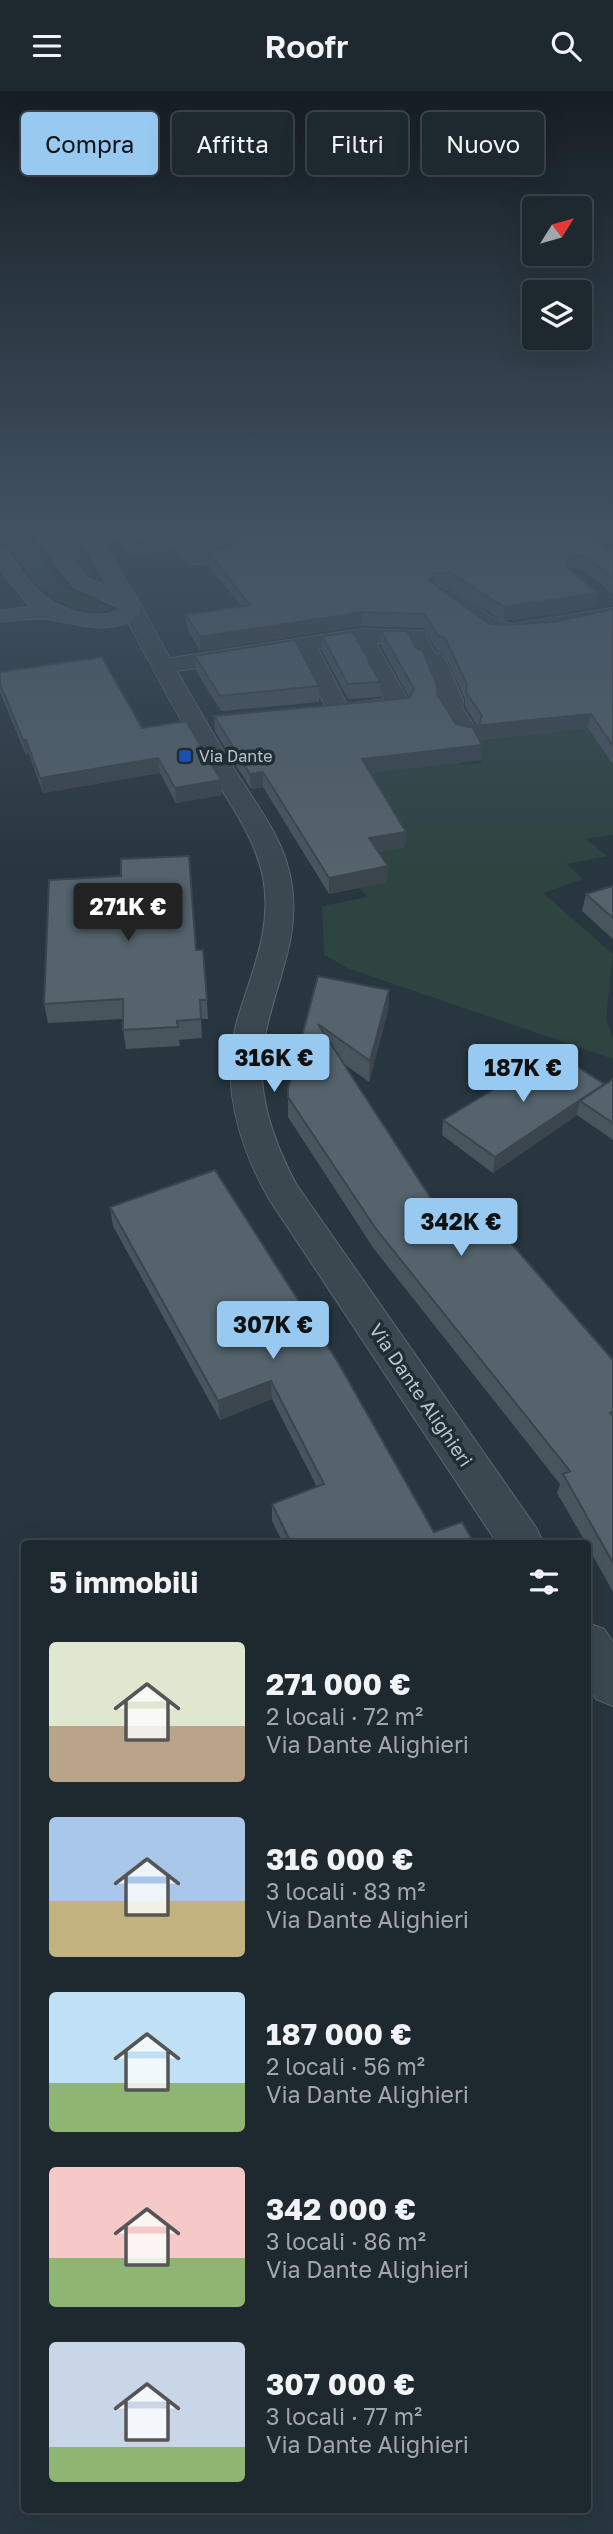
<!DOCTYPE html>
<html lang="it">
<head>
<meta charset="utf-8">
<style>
  :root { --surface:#1e282f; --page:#263037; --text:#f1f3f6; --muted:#a1a6aa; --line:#3c444b; --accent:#98c9f0 }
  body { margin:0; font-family:"Golos Text",sans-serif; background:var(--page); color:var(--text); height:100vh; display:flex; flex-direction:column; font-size:26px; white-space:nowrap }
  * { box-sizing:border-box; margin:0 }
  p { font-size:23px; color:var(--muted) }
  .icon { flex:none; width:38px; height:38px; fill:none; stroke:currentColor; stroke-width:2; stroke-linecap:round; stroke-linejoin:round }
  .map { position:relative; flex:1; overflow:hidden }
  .side { position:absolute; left:21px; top:1449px; width:570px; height:973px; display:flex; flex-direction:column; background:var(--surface); border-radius:7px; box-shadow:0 7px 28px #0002,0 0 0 2px var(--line) }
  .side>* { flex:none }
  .hud { position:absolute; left:21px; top:21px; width:572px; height:63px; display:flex; gap:14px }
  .needle { width:46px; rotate:53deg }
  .tools { position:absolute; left:522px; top:105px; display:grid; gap:14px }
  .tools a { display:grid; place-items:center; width:70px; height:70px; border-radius:7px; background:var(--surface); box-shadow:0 7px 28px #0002,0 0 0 2px var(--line); font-size:35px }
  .price { position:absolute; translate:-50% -60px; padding:0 16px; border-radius:7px; background:var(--accent); color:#111; font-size:23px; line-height:46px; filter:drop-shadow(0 2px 4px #0008) }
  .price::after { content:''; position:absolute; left:50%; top:42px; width:21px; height:16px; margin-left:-10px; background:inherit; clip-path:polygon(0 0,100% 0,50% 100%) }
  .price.current { background:#222; color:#fff }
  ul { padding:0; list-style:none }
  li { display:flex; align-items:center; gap:21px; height:175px; padding:0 28px }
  li span { display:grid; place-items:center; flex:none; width:196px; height:140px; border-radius:7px; color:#555 }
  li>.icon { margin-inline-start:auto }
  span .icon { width:84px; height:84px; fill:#fffc; stroke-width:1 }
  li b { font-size:30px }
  h2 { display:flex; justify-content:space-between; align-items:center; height:84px; padding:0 28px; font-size:30px }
  .pill { padding:0 24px; border-radius:7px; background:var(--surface); box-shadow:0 7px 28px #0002,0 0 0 2px var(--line); font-size:24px; line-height:63px }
  .pill.current { background:var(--accent); color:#111 }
  header { display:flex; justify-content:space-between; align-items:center; height:91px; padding:0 28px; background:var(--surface); font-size:32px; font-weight:600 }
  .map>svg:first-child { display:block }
  .green { fill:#2d4441 }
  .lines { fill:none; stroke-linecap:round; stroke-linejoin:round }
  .minor-casing { stroke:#5a656d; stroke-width:2 }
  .tertiary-casing { stroke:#5a656d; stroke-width:2 }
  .secondary-casing { stroke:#5a656d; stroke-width:2 }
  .minor { fill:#3c4850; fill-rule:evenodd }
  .tertiary { fill:#3c4850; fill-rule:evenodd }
  .secondary { fill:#4b5862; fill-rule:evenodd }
  .wall { fill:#48555d }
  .shaded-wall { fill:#3b454c }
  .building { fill:#54636c; stroke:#3b454c; stroke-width:2 }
  .transit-dot { fill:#1a4fb4; stroke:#212d35; stroke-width:2.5 }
  .labels { text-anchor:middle; stroke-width:7; stroke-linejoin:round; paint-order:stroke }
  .far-poi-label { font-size:16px; fill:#b9c2ca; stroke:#212d35; text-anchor:start }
  .street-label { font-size:19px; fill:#b9c2ca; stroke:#212d35 }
</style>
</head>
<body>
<header><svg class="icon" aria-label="menu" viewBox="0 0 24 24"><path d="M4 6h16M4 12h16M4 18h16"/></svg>Roofr<svg class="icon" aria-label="search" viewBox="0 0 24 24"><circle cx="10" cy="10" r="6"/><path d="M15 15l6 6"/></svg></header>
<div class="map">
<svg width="613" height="2443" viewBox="0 0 613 2443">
  <rect width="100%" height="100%" fill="#28363f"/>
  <path class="green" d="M1,440h21l38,55 46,20 2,4c-10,4 -17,1 -27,-1 -47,-12 -55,-40 -80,-78z
    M50,440h15l30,43h-13z
    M588,637l25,37v70l-27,4 21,17 -40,8 16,15 -40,14 70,61 -7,65 7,21v19l-263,-90 -26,-14 -2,-49 46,-9 -9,-9 10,-34 38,-8 -25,-33 -20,-38 88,-29 11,19 21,-2 -15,-27z"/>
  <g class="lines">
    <defs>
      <path id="minor" d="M157,440h21l22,21 21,-3 7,2 3,4 -3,4c-12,3 -27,7 -39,4z
        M441,496c26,6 47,36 73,37l99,-16v12l-99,18 -18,-1 -8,-2 -11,-10 -43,-28 -3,-4 3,-4z
        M361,538l63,2 10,21 8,2 3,5 18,41 -1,7 16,25 -3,5 -9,2 -9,-2 -19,-30 1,-7 -15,-37 -7,-2 -9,-18h-32l35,62 -4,5 -8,2 -61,5 -8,-2 -33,-63 -133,21 -8,-2 -3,-5 3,-5 8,-2zM354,553l30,55 -37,5 -29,-55z"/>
      <path id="tertiary" d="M130,508l8,1 3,5c29,55 60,109 92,162 22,36 51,71 58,113 11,58 -17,105 -27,161 -9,50 9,99 32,143l241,345 6,14h-46l-228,-344c-31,-55 -49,-115 -32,-178 14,-48 36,-92 26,-144 -8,-40 -34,-74 -54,-109 -32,-53 -61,-108 -90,-163l3,-5z
        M588,1532l16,6 9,13v64l-17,-7 -8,-13z"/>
      <path id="secondary" d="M31,440h20l36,47 22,10 -33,-57h20l45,74 -2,9c-27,25 -63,8 -95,5 -15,-1 -30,2 -44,3v-12l30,-3 -30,-37v-21l7,2c22,31 40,58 81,63 11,1 22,2 32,-6l-47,-22z"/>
    </defs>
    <use href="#minor" class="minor-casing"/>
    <use href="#tertiary" class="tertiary-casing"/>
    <use href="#secondary" class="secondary-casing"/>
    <use href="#minor" class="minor"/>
    <use href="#tertiary" class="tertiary"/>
    <use href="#secondary" class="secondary"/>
  </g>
  <path class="wall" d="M106,440h59l5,4 1,14 -39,7z
    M182,440h403l22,18 6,1v44l-29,-23 -8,-3 -6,2 26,37 -93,14 -54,-34 -10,-1 49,37 16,2 49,-3 60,-13v156l-25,-37 -108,12 1,20 -111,13 36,59 -1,15 -27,5 9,30 -58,12 -66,-107 -12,2 -36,-58 -1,-15 195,-18v-1l-28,-51v-15l56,63 19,30 12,3 8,-3 -11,-18v-7l-21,-46 -8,-3 -12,-22 -63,-2 -161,25 -13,-22 -1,-14 55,-9 -32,-40 -1,-14 18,-4 -5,-2 -20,3z
    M595,440h18v13z
    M322,545l58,46v15l-32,2 -26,-48z
    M195,565l124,30v16l-98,9 -25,-40z
    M0,581l142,56 79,52 1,15 -46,8 -16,-30 -117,20 -14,-39 -3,1 -26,-63z
    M613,795v53l-31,-28 4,-17z
    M196,859l9,19 3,50h-7l1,19 -23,2 1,6 -54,3 -3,-19v-11l-75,4 -4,-19z
    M318,885l71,14 -1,21 -19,71 -26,-19 111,171 159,126v232l-25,-45v-4h-2l-29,-50 3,-9 -186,-235 -86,-132v-28z
    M613,988v61l-36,-25 -84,58 -51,-38 1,-15 161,-35z
    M110,1116l324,325 40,11h-191l-11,-22v-17l45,-17 -45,-88 -52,21 -107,-194z"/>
  <path class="shaded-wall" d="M220,442l1,13 -20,3 -1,-13z
    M170,444l1,14 -39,7 -1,-13z
    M578,464l-2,13 -9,2 -2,-5 4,-8z
    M435,482l-1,13 -5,-6z
    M598,502l-2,14 -93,14 1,-14z
    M362,521l-1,14 -161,25v-14z
    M591,623l-3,14 -118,13 2,-15z
    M23,649h3l3,14 -3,1z
    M482,654l-1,15 -120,14 1,-15z
    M158,667l2,15 -117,20 -3,-15z
    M263,681v15l-12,2 -1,-15z
    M221,689l1,15 -46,8 -1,-15z
    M406,741l-1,15 -36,7v-16z
    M388,775l-1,16 -58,12v-16z
    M389,899l-1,21 -19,71 1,-21z
    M604,993l-4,15 -20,2 -3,14 -84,58 2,-16z
    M271,1290l1,18 -52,21 -2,-19z"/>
  <path class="building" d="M118,440h47l5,4 -39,8z
    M195,440h390l22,18 6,1v28l-27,-21 -8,-2 -9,2 -4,8 33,28 -94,14 -53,-34h-16l-6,7 59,43 16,2 49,-3 60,-13v137l-22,-32 -119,12 10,19 -120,14 44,73 -37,6 19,28 -59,12 -66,-106 -13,2 -36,-58 195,-18 5,-9 -33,-58h26l9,17 7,3 14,35v8l19,30 12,3 11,-3 3,-8 -16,-24 1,-8 -22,-46 -8,-3 -12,-21 -63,-2 -162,25 -14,-22 64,-10 -42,-53 22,-5 3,-5 -3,-6 -10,-3 -20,3z
    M353,541l27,50 -32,2 -26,-48z
    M295,549l24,46 -99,10 -25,-40z
    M102,566l40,71 44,-7 35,59 -46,8 -17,-30 -118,20 -14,-38h-3l-23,-56v-12z
    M189,765l7,94h7l4,50h-7l1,19 -24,2 1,6 -55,3v-31l-79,5 5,-124 72,-4v-17z
    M613,795v32l-27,-24z
    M318,885l71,14 -19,71 -52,-37 136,210 35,-16 124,142v51l-3,2 3,3v147l-50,-89 7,-3 -194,-242 -88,-132v-8z
    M555,961l49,32 -109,73 -52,-37z
    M613,988v44l-33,-22z
    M215,1079l124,194 95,168 28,-10 12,21h-183l-19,-39 52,-20 -53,-103 -53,20 -108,-194z"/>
  <linearGradient id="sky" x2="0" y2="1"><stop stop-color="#161e23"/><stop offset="0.56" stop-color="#425263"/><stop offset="1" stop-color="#425263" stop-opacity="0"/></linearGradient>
  <rect width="613" height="782" fill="url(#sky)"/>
  <rect class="transit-dot" x="178" y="658" width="14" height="14" rx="3.5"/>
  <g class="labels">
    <g class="far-poi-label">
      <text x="199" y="671">Via Dante</text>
    </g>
    <g class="street-label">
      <text transform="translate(421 1304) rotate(56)" y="7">Via Dante Alighieri</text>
    </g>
  </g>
</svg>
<div class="tools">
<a><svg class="needle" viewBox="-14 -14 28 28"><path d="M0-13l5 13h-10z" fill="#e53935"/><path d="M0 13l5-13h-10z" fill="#a1a6aa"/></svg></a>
<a><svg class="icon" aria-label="layers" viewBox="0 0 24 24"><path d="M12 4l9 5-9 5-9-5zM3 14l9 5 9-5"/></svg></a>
</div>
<b class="price current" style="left:128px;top:852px">271K €</b>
<b class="price" style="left:274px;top:1003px">316K €</b>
<b class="price" style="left:523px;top:1013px">187K €</b>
<b class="price" style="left:461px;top:1167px">342K €</b>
<b class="price" style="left:273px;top:1270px">307K €</b>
<div class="hud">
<a class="pill current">Compra</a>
<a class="pill">Affitta</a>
<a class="pill">Filtri</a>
<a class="pill">Nuovo</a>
</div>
<section class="side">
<h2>5 immobili<svg class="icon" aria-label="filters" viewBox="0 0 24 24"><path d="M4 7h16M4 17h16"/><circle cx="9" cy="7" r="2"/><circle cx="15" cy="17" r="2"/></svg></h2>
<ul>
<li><span style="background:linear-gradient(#dfe7d0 60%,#b9a48a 0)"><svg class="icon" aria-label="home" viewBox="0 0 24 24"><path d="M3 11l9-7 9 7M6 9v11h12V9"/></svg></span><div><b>271 000 €</b><p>2 locali · 72 m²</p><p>Via Dante Alighieri</p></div></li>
<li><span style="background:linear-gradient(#a9c7e8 60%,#c2b280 0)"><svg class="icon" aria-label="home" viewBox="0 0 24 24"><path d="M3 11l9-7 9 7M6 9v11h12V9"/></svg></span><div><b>316 000 €</b><p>3 locali · 83 m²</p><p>Via Dante Alighieri</p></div></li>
<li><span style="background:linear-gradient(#bfe0f5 65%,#8fb573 0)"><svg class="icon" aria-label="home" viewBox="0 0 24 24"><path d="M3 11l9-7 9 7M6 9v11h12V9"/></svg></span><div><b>187 000 €</b><p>2 locali · 56 m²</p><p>Via Dante Alighieri</p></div></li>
<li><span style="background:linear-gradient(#f6c9c9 65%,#8fb573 0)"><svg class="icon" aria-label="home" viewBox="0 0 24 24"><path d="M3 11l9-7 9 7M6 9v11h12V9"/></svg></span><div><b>342 000 €</b><p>3 locali · 86 m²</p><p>Via Dante Alighieri</p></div></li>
<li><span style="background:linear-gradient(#c9d6e8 75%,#8fb573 0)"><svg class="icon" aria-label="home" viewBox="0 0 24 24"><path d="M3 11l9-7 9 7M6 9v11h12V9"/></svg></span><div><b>307 000 €</b><p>3 locali · 77 m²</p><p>Via Dante Alighieri</p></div></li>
</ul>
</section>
</div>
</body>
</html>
